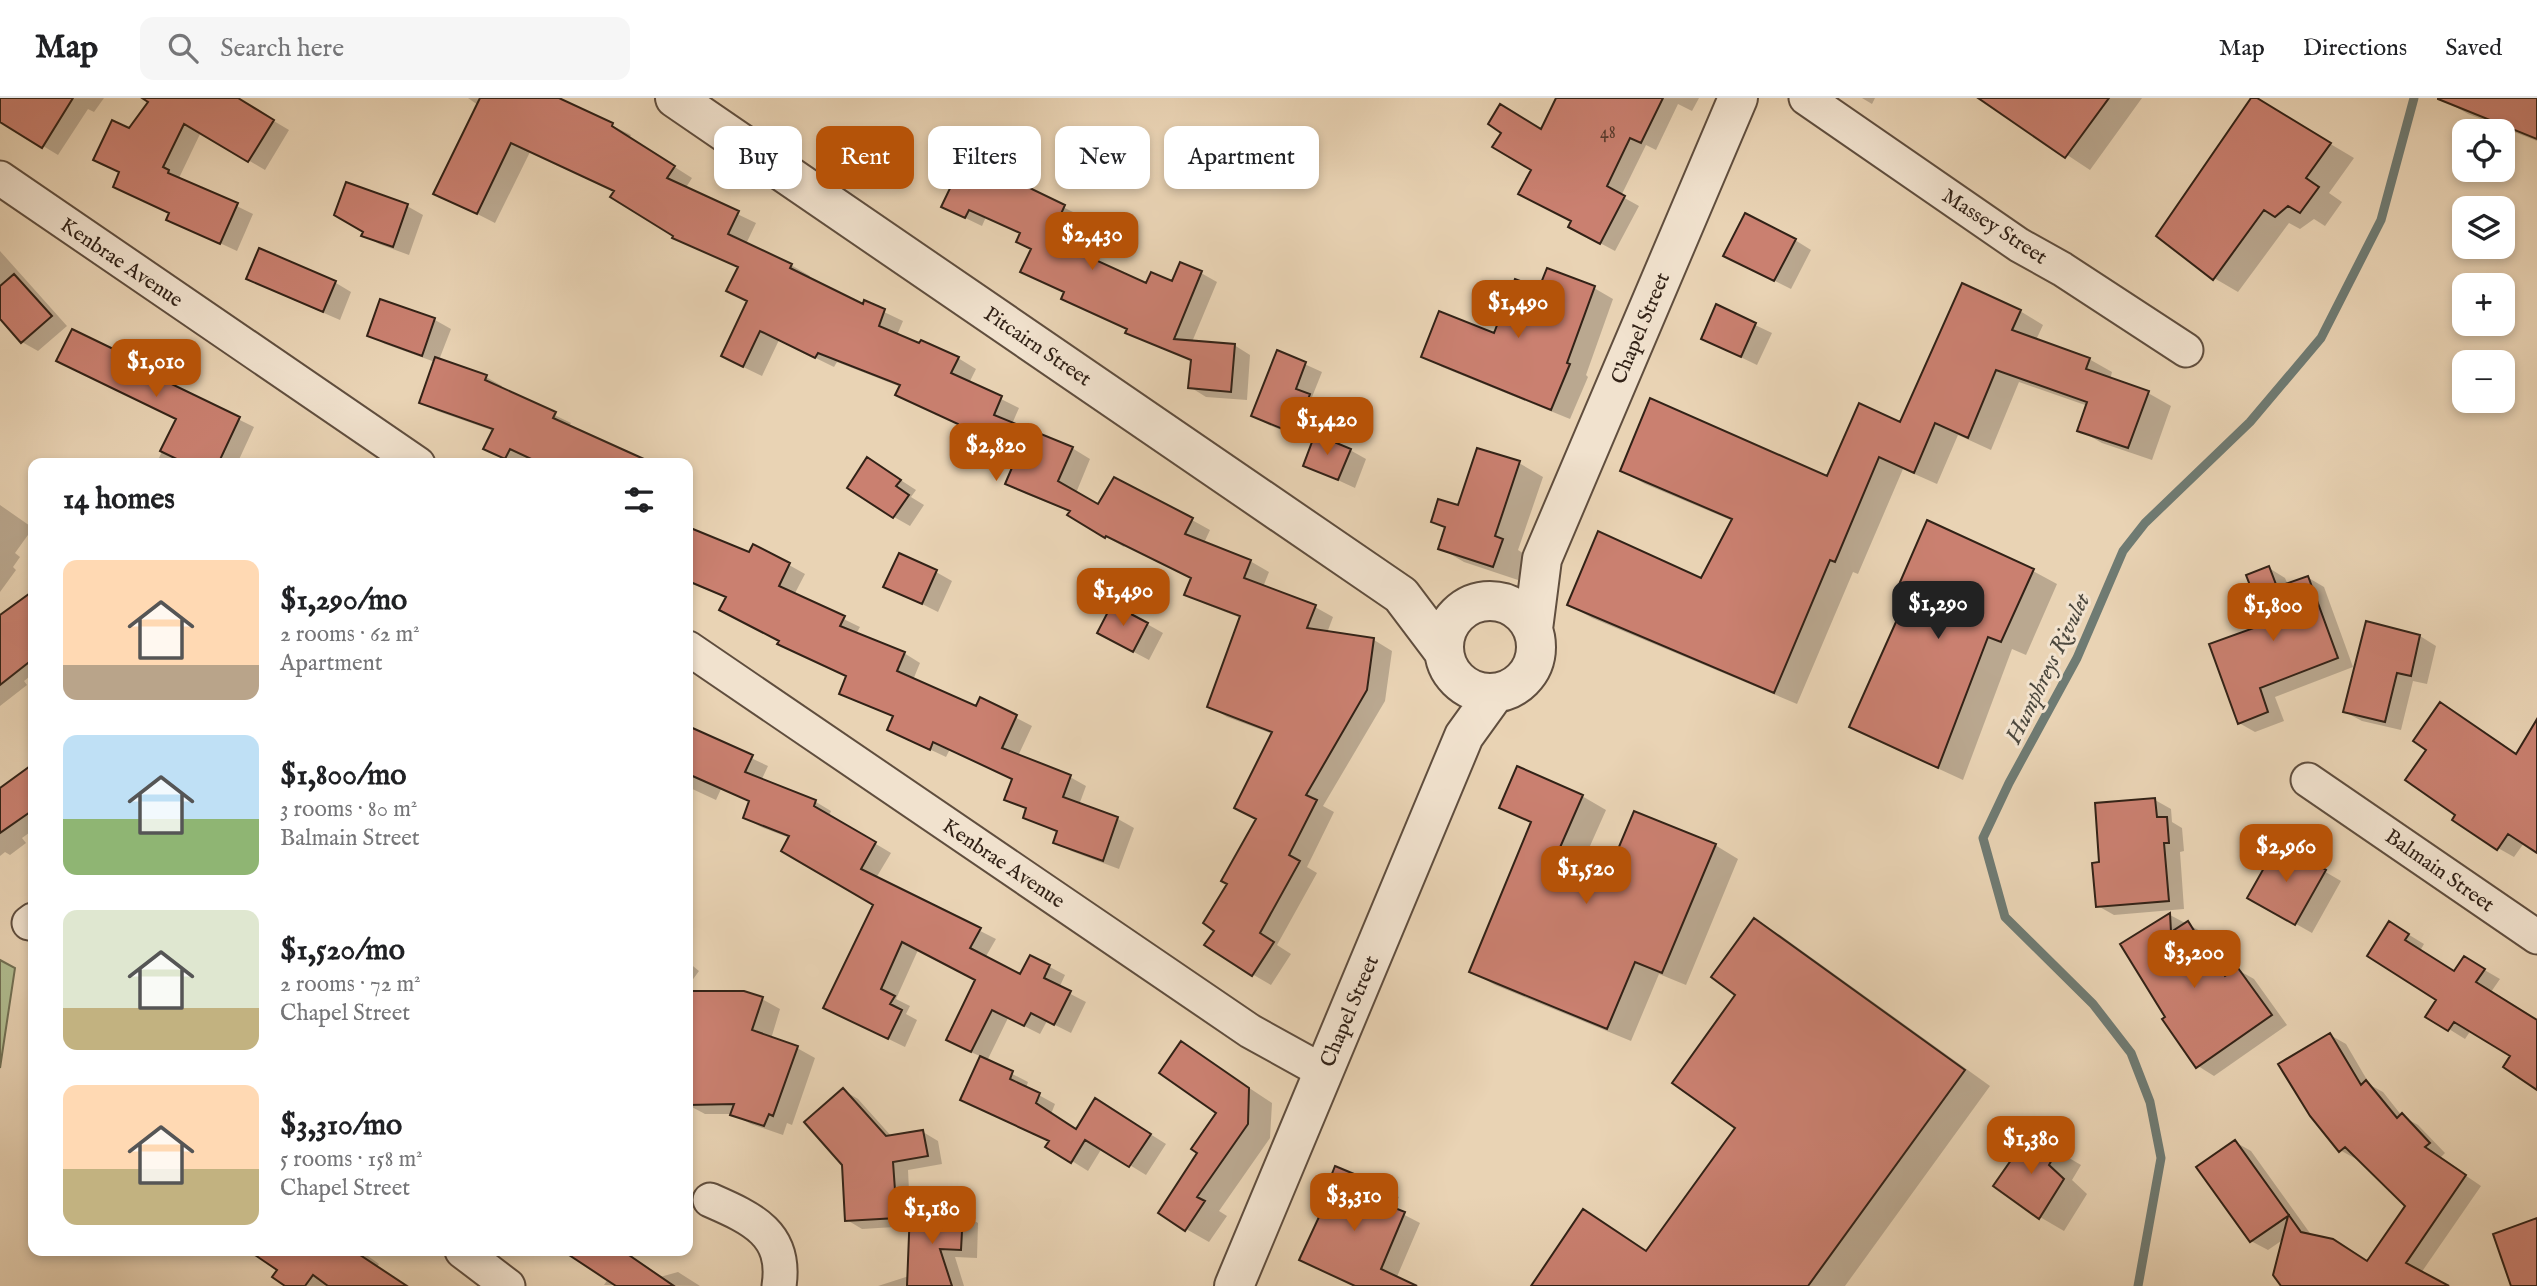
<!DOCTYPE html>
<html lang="en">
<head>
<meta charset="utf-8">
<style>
  :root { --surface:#fff; --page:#f6f6f6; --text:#202124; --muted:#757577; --line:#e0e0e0; --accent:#b45309 }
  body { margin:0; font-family:"IM FELL English",serif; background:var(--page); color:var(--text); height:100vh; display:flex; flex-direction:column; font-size:26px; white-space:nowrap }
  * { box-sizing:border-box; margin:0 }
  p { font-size:23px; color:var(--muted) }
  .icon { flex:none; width:38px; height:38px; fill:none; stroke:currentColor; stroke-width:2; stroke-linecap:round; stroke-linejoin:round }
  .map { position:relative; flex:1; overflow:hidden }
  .panel { position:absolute; left:28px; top:360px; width:665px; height:798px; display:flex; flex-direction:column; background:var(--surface); border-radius:14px; box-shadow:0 4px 10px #0003 }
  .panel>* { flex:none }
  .guide { position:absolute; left:714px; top:28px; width:665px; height:63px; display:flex; gap:14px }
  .buttons { position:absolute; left:2452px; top:21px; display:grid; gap:14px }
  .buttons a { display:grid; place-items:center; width:63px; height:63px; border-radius:14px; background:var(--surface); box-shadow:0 4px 10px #0003; font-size:35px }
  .price { position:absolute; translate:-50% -60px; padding:0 16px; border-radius:14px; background:var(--accent); color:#fff; font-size:23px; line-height:46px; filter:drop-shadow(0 2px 4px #0008) }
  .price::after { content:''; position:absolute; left:50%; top:42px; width:21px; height:16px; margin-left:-10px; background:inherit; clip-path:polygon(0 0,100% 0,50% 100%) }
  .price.on { background:#222; color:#fff }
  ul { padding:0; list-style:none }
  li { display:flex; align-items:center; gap:21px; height:175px; padding:0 35px }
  li span { display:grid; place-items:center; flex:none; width:196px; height:140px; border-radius:14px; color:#555 }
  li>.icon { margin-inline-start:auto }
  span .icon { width:84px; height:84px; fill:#fffc; stroke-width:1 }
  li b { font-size:30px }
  h2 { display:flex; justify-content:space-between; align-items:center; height:84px; padding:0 35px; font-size:30px }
  .chip { padding:0 24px; border-radius:14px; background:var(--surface); box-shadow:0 4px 10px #0003; font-size:24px; line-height:63px }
  .chip.on { background:var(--accent); color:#fff }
  header { display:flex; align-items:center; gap:42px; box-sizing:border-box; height:98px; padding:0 35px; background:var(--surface); border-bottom:2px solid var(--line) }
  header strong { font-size:33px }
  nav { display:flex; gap:38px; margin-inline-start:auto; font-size:24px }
  .search { width:490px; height:63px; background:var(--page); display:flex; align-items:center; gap:18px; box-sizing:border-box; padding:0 24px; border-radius:14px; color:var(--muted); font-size:26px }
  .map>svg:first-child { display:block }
  .green { fill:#b1be91; stroke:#727054; stroke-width:2 }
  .shadow { fill:#0003 }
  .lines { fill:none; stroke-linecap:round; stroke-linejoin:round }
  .stream { stroke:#6f7b73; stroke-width:9 }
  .building { fill:#ca8070; stroke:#322217; stroke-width:2 }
  .minor-casing { stroke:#604e3e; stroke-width:37 }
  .tertiary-casing { stroke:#604e3e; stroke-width:42 }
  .minor { stroke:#f1e2ce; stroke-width:33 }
  .tertiary { stroke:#f1e2ce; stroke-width:38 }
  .labels { text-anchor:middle; stroke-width:6; stroke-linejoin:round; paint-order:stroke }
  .number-label { font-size:18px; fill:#583a2d }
  .street-label { font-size:21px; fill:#322217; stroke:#f1e2ce }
  .water-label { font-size:23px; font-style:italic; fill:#4b473d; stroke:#f1e2ce }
</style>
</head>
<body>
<header>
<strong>Map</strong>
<div class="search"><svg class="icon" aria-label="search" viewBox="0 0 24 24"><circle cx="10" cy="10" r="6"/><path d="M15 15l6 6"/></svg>Search here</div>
<nav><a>Map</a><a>Directions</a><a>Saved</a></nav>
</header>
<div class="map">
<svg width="2537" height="1188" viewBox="0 0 2537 1188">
  <rect width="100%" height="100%" fill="#e9d3b4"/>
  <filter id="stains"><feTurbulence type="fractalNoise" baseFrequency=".00286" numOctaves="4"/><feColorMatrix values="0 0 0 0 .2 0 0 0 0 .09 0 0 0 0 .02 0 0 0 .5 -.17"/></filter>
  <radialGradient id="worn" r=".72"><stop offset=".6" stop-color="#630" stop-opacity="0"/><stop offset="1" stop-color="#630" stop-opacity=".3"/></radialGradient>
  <path class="green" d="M0,862l15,8 -15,100z"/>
  <path class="shadow" d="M0,0h104l-10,14 -6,-3 -30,46 -58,-35z
    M153,0h82l54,32 -24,40 -64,-38 -22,46 74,36 -16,37 -69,-32 2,-5 -49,-41 -26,-14 35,-28z
    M468,0h88l75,37 -2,3 63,40 -7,11 71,34 -10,21 45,21 19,11 -2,3 56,27 1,-3 38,18 -6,14 61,23 18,11 -7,14 50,25 -7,16 60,24 18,11 -14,34 23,14 93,13 18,10 -6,13 46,18 19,11 -6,15 52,20 18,10 -6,16 47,7 18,11 -7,50 -62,105 11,6 -27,55 10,6 -40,72 14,9 -20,31 -19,-11 -36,-44 13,-47 29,-64 15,-85 -46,-17 -18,-11 32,-88 -36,-14 -18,-10 6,-16 -68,-33 -1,2 -55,-32 2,-3 -45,-18 -19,-11 8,-18 -60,-30 5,-10 -62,-31 3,-7 -64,-25 -3,5 -55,-27 -17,36 -21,-10 8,-64 -10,-34 -65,-31 -58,-45 -86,-40 -35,71 -59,-30 42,-88z
    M1558,0h141l-7,13 -14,-7 -22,46 -10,-5 -25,51 18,10 -24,45 -30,-16 -52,-65 9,-39z
    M1862,0h13l-3,6z
    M1981,0h161l-52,72z
    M2253,0l101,60 -25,35 13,9 -17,24 -11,-7 -14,10 -11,-6 -51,69 -24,-14z
    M2445,0h92v43l-69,-27 -24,-14z
    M966,61l115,57 -5,9 16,9 -10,22 65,29 26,-2 28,-10 16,9 -25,60 42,3 16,10 -3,45 -41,-3 -16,-10 2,-26 -48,-20 -16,-9 1,-2 -50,-23 -13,-14 -43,-21 10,-23 -11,-15 -36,-17 -4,9 -23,-11z
    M347,87l60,21 16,9 -14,40 -30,-11 -15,-9 1,-3z
    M1795,142l16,10 -20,39 -50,-25z
    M260,152l76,33 15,9 -11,28 -76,-33 -16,-9z
    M0,153l67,75 -29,25 -16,-9 -22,-26z
    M1548,173l46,17 19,11 -27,76 2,2 -18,42 -128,-52 -19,-11 73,-20 45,-46z
    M381,203l54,19 16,9 -12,31 47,17 16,9 -1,3 70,34 -29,41 -15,-7 -4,7h-9l-13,-6 -16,-10 9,-17 -57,-20 -16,-9 14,-40 -50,-18 -16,-9z
    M1717,209l55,26 -15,32 -54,-26z
    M2020,213l23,14 -7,15 53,19 23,13 -2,8 38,13 23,13 -19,54 -50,-17 -23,-13 9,-24 -69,-24 -28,68 -33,-15 -21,49 -34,-15 -45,105 -5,-2 -56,132 -205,-86 -23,-13 133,-25 31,-59 -88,-37 -23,-13 205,7 74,-54z
    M73,234l88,41 14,9 -2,5 81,40 -17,37h-81l22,-45z
    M1278,254l44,20 -10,25 14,8 -12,31 36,14 16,9 -11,29 -50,-23 9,-22 -45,-18 -16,-9z
    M868,361l48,31 -5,7 13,8 -14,21 -16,-9z
    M1519,365l24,14 -25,73 8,5 -8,25 -54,-18 -24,-14 6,-19 -13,-8 26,-14z
    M0,407l33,23 -18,25 5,4 -7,10 3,3 -16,22z
    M688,431l62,26 4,-9 35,19 16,9 -11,21 66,32 -4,7 48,19 16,10 -7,17 64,29 4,-9 51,26 -14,30 52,21 16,9 -7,19 39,14 16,9 -15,41 -48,-18 -16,-9 3,-9 -33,-16 3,-7 -22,-11 8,-19 -64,-31 -4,8 -57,-27 6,-13 -38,-15 -16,-9 6,-16 -52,-25 -68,-54 -39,-16z
    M2269,470l16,10 3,7 19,-8 17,10 29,80 -78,30 9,24 -29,11 -16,-9 28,-98z
    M2033,473l24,13 -31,71 -14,-6 -49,131 -87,-40 -25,-14z
    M936,474l16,9 -14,31 -52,-26z
    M33,495v81l-9,7 3,4 -27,21v-89z
    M2367,525l53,13 16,10 -9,38 -14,-3 -12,49 -39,-9 -17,-9z
    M1147,526l16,9 -14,27 -34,-18z
    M2441,606l76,51 20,-26v122l-13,-8 -10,14 -16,-9 -40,-33 -30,-66z
    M688,630l80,38 -7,15 55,21 15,9 -2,5 62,37 -15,25 120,61 -11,19 36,19 10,-20 34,18 -6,13 27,14 -15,31 -24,-12 -7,13 -32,-16 -21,43 41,21 -2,6 29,16 -4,10 26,16 35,-20 54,34 -20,31 -44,-27 -14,23 -16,-10 -21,-19 -89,-43 20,-42 -18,-8 13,-69 -59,-30 -22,49 14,7 -4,8 11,6 -12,27 -64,-31 34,-112 -85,-66 -29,-11 -16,-9 6,-16 -30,-13 -5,11 -28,-13z
    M33,669v63l-11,8 4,5 -16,12 -5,-3 -5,4v-65z
    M1518,671l64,27 24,14 -24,54 27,11 106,-30 23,14 -52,126 -27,-11 -28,67 -136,-56 -23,-13 61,-148 -32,-17z
    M2155,702l16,9 1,13 10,6 2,23 -4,1 4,57 -70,6 -16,-9 3,-42z
    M2279,747l62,36 -29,52 -62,-35z
    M2170,817l34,18 27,42 7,-5 16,9 33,46 -73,51 -16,-10 -31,-49z
    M1754,823l26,14 210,151 -145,200h-312l51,-75 64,41 90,-124v-133z
    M2406,835l18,11 -4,7 35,22 9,-15 36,21 -9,13 46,29v67l-25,-32 -41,-26 -6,9 -37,-23 11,-17 -70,-44z
    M688,864l11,9 -11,15z
    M744,894l18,7 18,10 -9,30 26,9 18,10 -23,67 -5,-2 -4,12 -32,-11 -19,-10h-27l-17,-9v-112z
    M2330,937l16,9 24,41 13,7 19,24 16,9 27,28 -5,5 41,28 -60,87 25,13h-162v-47l-16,11 -17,-9 -52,-73 36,-26 16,9 61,85 56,27 39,-58 -49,-47 -2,1 -16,-9z
    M1181,945l91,60 -2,35 -51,73 8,5 -18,26 -23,-13 13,-76 20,-41z
    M843,992l15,9 34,38 31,-5 15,9 4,23 -34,6 2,41 52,3 16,9 -1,35 -22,-1 9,29h-86l31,-10 2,-50 -49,3 -15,-9z
    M2030,1037l51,30 -9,15 15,14 -23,37 -24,-14z
    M1336,1071l63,28 -6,12 27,14 -24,56 9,7h-50l-54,-27 26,-55z
    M252,1153h109l18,13 -2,3 29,19h-75l-3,-2 -1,2h-39l-9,-16z
    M678,1174l22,14 -96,-1 4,-6 52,-2z"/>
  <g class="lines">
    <path class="stream" d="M2138,1188l23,-128 -11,-56 -19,-49 -38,-49 -88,-87 -22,-79 26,-55 68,-125 46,-107 22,-28 105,-101 71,-84 60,-118 33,-122"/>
  </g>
  <path class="building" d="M0,0h73l-31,50 -42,-26z
    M142,0h96l36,22 -26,42 -64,-38 -21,43 6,3 -1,3 70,30 -18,41 -54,-24 3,-7 -56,-26 6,-15 -26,-12 19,-40 17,8 19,-26z
    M480,0h79l54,25 -1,3 63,40 -8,12 72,33 -11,23 64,30 -2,4 73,36 1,-4 21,9 -6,17 40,17 2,-3 38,17 -8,16 51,23 -8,19 79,32 -15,34 40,23 16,-27 79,41 -8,16 66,26 -7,18 72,27 -9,23 67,10 -7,52 -61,105 11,5 -28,55 11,6 -40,72 14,9 -22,34 -48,-31 10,-14 -11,-8 24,-39 -6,-3 35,-62 -22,-11 38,-76 -65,-25 33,-91 -56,-21 7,-17 -85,-42 -1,2 -38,-23 3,-4 -65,-27 9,-21 -61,-27 5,-12 -63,-29 5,-10 -82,-32 -3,5 -55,-27 -17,36 -22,-11 26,-55 -21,-10 12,-24 -66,-29 1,-2 -63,-39 4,-6 -103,-48 -34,71 -44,-20z
    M1556,0h107l-22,45 -11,-5 -23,48 18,10 -25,48 -32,-17 3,-6 -53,-27 13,-24 -39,-23 9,-14 -13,-9 12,-20 41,25z
    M1978,0h131l-44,60z
    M2251,0h6l74,45 -25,35 13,9 -19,26 -12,-7 -13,11 -11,-7 -51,70 -57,-44z
    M2438,0h99v41l-99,-40z
    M965,59l100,48 -5,11 17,8 -10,23 79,36 5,-11 21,9 8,-19 22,9 -28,68 61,5 -4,48 -43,-4 3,-28 -66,-27 2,-4 -66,-30 3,-7 -44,-20 11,-23 -15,-7 4,-9 -51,-23 -4,8 -24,-11z
    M346,84l62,22 -15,43 -32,-11 2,-4 -29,-17z
    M1745,115l51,26 -22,42 -51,-25z
    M259,150l77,33 -13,31 -77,-33z
    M1547,170l48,18 -28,77 3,1 -19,46 -130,-53 18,-46 55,22 21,-54 24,9z
    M14,176l38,42 -31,27 -21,-24v-33z
    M1962,185l59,27 -9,20 78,28 -4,11 63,22 -21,57 -51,-17 10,-29 -91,-32 -28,68 -33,-15 -21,50 -35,-16 -44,105 -5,-2 -56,133 -207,-88 31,-74 103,47 31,-59 -112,-48 30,-73 177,78 32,-73 41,19z
    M380,201l55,19 -13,38 -55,-20z
    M1716,206l40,19 -15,34 -40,-18z
    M72,231l89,43 -2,6 81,39 -22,47h-31l-27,-13 16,-32 -120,-58z
    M1277,252l29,12 -10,27 14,5 -15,40 -44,-18z
    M435,259l52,18 -2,5 71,32 -3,6 102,46h-113l-32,-15 -5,10 -22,-10 10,-20 -74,-26z
    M1315,336l36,15 -13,31 -35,-14z
    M1477,350l43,13 -25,75 8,3 -10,28 -55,-18 7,-22 -14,-5 7,-23 20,6z
    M867,359l34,23 -5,6 13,9 -16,23 -46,-30z
    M1927,422l107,49 -33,73 -13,-5 -50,131 -89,-41 55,-123 -10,-8z
    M688,429l61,25 4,-8 37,19 -11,23 66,30 -5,10 65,26 -8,19 79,35 4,-9 37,18 -15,33 69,27 -8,22 55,20 -15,44 -50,-18 4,-12 -34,-13 3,-10 -22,-8 8,-21 -79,-37 -3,8 -43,-20 6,-14 -54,-22 7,-18 -69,-32 2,-3 -60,-31 7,-13 -38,-16z
    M899,455l38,17 -15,34 -39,-17z
    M2269,468l8,21 31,-11 30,82 -78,30 8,24 -30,12 -29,-80 56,-20 -19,-49z
    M33,493v68l-33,26v-70z
    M1112,506l36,19 -15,29 -36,-19z
    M2366,523l54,14 -9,41 -14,-3 -12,49 -42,-10z
    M2440,604l76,52 21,-35v134l-29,-19 -11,16 -45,-30 3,-5 -50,-35 21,-30 -13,-9z
    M688,628l65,29 -8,17 71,28 -2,6 62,36 -15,27 120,59 -11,20 50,26 10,-19 20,10 -6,13 27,13 -17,34 -23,-12 -7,13 -32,-16 -21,42 -25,-12 29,-60 -73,-38 -21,47 14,7 -5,8 12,6 -14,29 -65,-31 50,-103 -92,-54 8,-15 -46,-18 6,-17 -61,-27z
    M33,666v46l-33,23v-45z
    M1517,668l66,29 -25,57 50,21 26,-62 82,33 -54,129 -27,-11 -28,67 -138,-57 62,-150 -32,-14z
    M2155,700l2,19h10l2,26h-5l5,58 -73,6 -4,-44 7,-1 -4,-59z
    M2278,745l48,27 -31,55 -48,-27z
    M2170,815l1,19 17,-11 28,45 1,-1 8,11 13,-8 34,47 -76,53 -34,-49 3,-2 -45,-73z
    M1754,820l211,152 -157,216h-277l52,-77 63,42 89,-123 -63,-45 63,-88 -24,-18z
    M2389,823l20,13 -4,6 49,31 10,-15 21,13 -9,13 61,38v70l-34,-23 7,-11 -56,-34 -6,9 -23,-14 11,-17 -69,-44z
    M688,893h56l19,6 -11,33 46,16 -25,70 -4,-2 -5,12 -34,-11 4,-11 -46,1z
    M2330,935l31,52 5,-5 31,38 5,-5 28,30 -5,4 41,28 -60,88 43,23h-168l-8,-11 15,-59 -38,26 -54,-75 39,-27 66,92 32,7 34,22 38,-55 -60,-59 -6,5 -29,-36 -32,-52z
    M1181,943l68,47 -1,36 -51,73 8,4 -20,30 -27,-18 39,-60 -6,-4 25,-36 -57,-40z
    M980,958l33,15 -3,8 30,14 -4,10 40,26 19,-31 56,36 -22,33 -44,-27 -14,23 -26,-16 4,-6 -89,-41z
    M843,990l43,48 37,-6 5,26 -35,6 4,56 -52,3 -3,-56 -38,-43z
    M2030,1035l28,16 -9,16 15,14 -25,40 -46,-33z
    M1335,1068l48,20 -6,15 28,11 -24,57 36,17h-62l-56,-26 26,-56 -4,-2z
    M910,1112l53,2 -2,38 -21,-1 12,37h-45z
    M2537,1120v68h-26l-18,-52z
    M249,1153h105l53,35h-79l-15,-11 -8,11h-20l-13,-9 5,-7z
    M563,1153h60l51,35h-58z"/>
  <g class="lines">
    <defs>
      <path id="minor" d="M1806,0l213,147 43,24 124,81
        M0,80l418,286
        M688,550l562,383 74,41
        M2308,682l229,157
        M29,825l4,-3
        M710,1102c41,18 77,33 69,86
        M462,1153l46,35"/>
      <path id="tertiary" d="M675,0l726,497 43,57
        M1444 549a46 46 0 1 1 92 0a46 46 0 1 1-92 0Z
        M1533,531l9,-70 196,-461
        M1234,1188l230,-550 31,-43"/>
    </defs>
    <use href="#minor" class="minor-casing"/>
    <use href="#tertiary" class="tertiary-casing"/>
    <use href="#minor" class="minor"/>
    <use href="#tertiary" class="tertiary"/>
  </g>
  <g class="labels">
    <g class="number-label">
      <text x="1608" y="40">48</text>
    </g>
    <g class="street-label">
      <text transform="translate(1995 128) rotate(33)" y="7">Massey Street</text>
      <text transform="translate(122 164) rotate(34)" y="7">Kenbrae Avenue</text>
      <text transform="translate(1640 230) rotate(-67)" y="7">Chapel Street</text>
      <text transform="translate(1038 248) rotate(34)" y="7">Pitcairn Street</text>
      <text transform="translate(1004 765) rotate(34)" y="7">Kenbrae Avenue</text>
      <text transform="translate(2440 772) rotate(35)" y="7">Balmain Street</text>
      <text transform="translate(1349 913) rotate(-67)" y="7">Chapel Street</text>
    </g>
    <g class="water-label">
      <text transform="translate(2047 570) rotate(-64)" y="8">Humphreys Rivulet</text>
    </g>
  </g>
  <rect width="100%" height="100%" filter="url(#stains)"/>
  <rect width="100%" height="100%" fill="url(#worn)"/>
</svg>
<div class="buttons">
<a><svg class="icon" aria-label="locate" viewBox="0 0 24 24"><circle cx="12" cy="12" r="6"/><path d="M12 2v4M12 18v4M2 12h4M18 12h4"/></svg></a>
<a><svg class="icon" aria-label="layers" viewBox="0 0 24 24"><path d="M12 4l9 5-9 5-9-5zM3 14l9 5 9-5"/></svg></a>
<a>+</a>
<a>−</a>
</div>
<b class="price" style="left:1092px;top:174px">$2,430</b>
<b class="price" style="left:1518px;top:242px">$1,490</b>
<b class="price" style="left:156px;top:301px">$1,010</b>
<b class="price" style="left:1327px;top:359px">$1,420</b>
<b class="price" style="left:996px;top:385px">$2,820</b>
<b class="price" style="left:1123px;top:530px">$1,490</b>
<b class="price on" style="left:1938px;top:543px">$1,290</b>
<b class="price" style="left:2273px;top:545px">$1,800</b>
<b class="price" style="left:2286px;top:786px">$2,960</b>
<b class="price" style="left:1586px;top:808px">$1,520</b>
<b class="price" style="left:2194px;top:892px">$3,200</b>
<b class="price" style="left:2031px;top:1078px">$1,380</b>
<b class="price" style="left:1354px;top:1135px">$3,310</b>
<b class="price" style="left:932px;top:1148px">$1,180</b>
<div class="guide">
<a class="chip">Buy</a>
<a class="chip on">Rent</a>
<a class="chip">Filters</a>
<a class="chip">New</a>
<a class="chip">Apartment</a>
</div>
<section class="panel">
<h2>14 homes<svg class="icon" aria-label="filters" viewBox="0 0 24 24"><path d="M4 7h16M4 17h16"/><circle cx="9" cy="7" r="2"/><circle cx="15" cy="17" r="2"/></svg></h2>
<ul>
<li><span style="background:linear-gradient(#ffd9b3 75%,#b9a48a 0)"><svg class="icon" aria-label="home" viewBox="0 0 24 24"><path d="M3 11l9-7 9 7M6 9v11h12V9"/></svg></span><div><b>$1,290/mo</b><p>2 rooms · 62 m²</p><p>Apartment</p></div></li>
<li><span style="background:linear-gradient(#bfe0f5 60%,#8fb573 0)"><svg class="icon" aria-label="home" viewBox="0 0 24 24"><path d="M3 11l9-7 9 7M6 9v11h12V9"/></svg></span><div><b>$1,800/mo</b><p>3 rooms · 80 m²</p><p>Balmain Street</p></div></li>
<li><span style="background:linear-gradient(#dfe7d0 70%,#c2b280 0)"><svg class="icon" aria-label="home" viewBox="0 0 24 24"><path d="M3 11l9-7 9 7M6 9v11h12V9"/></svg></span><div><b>$1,520/mo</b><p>2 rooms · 72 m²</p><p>Chapel Street</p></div></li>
<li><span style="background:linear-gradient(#ffd9b3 60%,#c2b280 0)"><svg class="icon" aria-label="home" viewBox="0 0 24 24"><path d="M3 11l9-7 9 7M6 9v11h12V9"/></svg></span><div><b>$3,310/mo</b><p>5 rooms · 158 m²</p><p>Chapel Street</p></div></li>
</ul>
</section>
</div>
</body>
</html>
